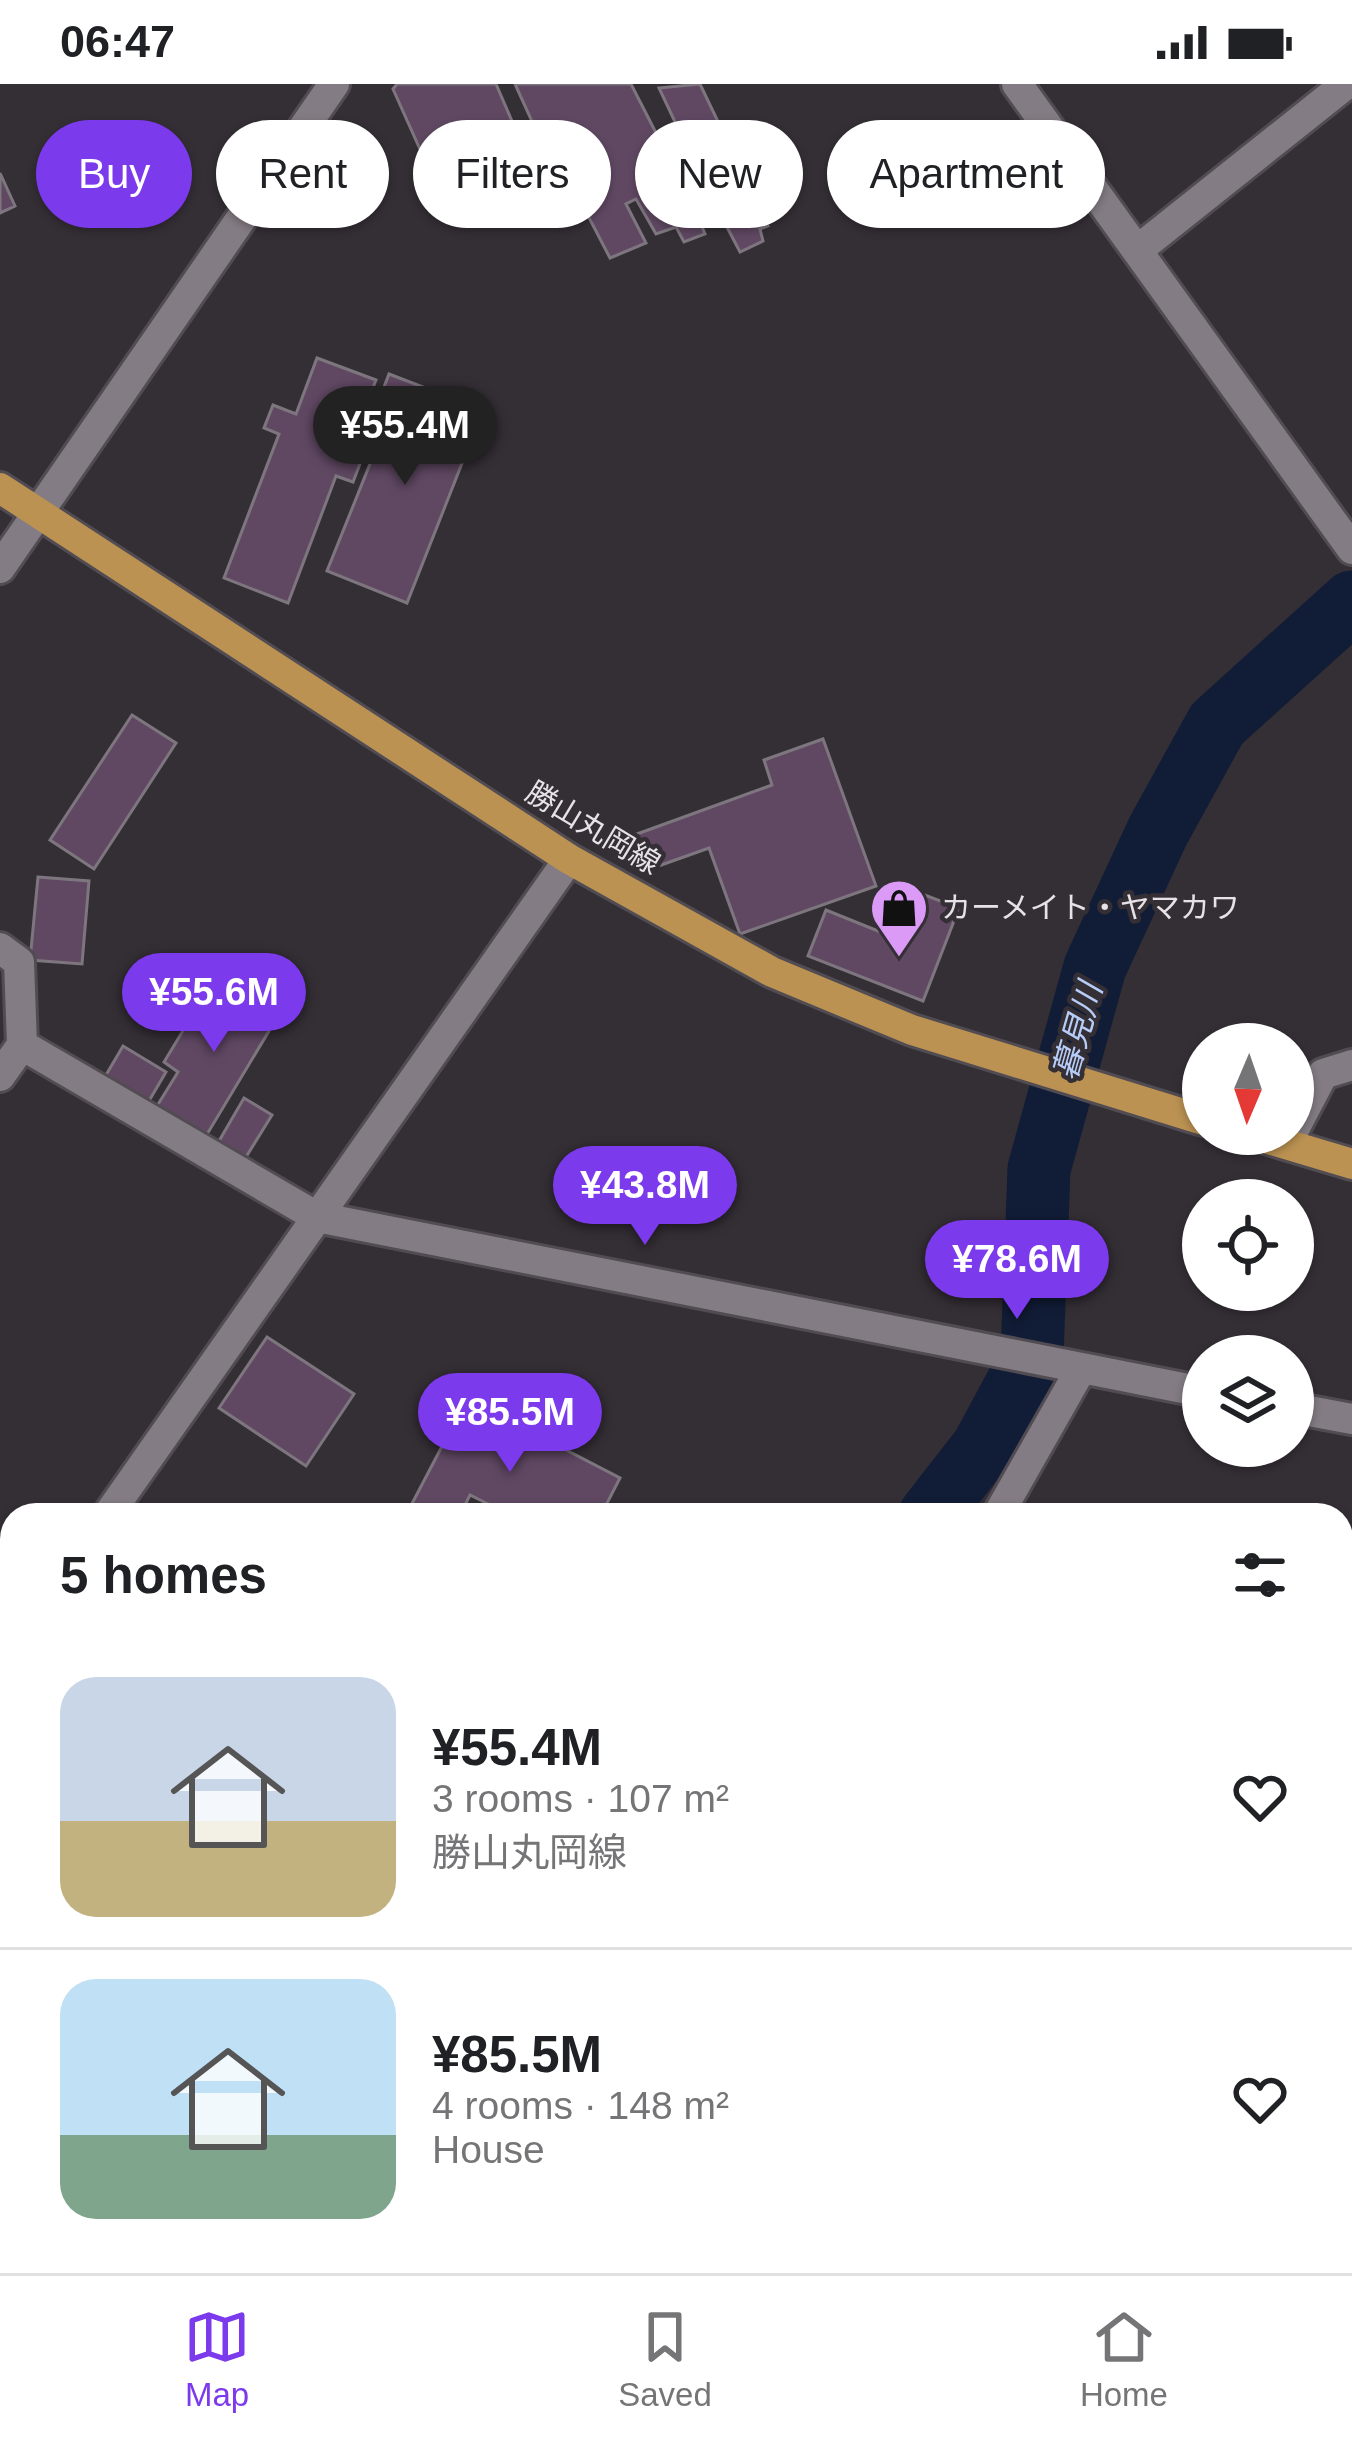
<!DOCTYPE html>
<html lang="en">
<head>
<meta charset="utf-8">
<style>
  :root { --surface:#fff; --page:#f6f6f6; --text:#202124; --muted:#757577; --line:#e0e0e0; --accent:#7c3aed }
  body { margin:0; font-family:Helvetica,"Noto Sans JP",sans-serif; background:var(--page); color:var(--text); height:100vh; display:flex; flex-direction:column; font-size:45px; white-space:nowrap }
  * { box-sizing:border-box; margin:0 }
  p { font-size:39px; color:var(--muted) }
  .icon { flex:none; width:66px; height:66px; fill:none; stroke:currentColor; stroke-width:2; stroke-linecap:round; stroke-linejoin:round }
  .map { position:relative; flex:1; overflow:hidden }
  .sheet { position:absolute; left:0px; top:1419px; width:1353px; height:771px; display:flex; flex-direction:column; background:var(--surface); border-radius:36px 36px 0 0; box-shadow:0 3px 9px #0004 }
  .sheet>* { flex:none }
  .top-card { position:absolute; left:36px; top:36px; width:1281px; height:108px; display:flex; gap:24px }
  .needle { width:78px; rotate:182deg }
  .fabs { position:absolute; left:1182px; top:939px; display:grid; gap:24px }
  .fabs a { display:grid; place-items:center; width:132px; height:132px; border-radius:50%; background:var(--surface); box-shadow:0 3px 9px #0004; font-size:60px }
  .price { position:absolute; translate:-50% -102px; padding:0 27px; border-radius:42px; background:var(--accent); color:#fff; font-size:39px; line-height:78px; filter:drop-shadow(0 3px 6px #0008) }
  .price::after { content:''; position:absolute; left:50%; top:72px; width:36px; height:27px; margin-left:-18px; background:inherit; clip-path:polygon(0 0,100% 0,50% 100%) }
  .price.on { background:#222; color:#fff }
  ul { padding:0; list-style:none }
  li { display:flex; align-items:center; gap:36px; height:300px; padding:0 60px }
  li+li { border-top:3px solid var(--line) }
  li span { display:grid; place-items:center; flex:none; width:336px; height:240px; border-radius:36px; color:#555 }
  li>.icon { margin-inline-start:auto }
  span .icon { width:144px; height:144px; fill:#fffc; stroke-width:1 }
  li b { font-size:51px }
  h2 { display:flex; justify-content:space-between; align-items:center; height:144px; padding:0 60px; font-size:51px }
  .tag { padding:0 42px; border-radius:54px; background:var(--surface); box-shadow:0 3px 9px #0004; font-size:42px; line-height:108px }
  .tag.on { background:var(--accent); color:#fff }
  .status { display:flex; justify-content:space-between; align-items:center; height:84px; padding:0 60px; background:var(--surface); direction:ltr }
  .status svg { height:33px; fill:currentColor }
  .menu { display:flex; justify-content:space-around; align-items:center; height:168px; border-top:3px solid var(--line); background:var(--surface); font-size:33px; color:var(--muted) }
  .menu a { display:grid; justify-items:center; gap:6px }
  .menu .on { color:var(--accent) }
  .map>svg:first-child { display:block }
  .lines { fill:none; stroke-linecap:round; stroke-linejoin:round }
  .river { stroke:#111d37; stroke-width:63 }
  .building { fill:#604863; stroke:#7d767e; stroke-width:3 }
  .minor-casing { stroke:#514b52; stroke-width:36 }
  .major-casing { stroke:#514b52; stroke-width:36 }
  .minor { stroke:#847c84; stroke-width:30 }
  .major { stroke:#bb9252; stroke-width:30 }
  .labels { text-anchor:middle; stroke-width:9; stroke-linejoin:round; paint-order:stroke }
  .street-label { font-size:30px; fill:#e7e2e7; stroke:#342e35 }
  .poi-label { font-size:30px; fill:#e7e2e7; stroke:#342e35; text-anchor:start }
  .water-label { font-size:33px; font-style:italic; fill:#b7cdf9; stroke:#342e35 }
</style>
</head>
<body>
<div class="status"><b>06:47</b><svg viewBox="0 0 49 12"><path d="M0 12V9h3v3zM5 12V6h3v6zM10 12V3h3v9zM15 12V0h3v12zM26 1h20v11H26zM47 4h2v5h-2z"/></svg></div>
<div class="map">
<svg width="1352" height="2189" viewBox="0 0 1352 2189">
  <rect width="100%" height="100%" fill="#342e35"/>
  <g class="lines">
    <path class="river" d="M930,1431l53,-68 49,-91 7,-187 56,-202 63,-136 59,-107 135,-122
      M0,1988l12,2"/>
  </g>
  <path class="building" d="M397,0h99l31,72 17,-8 -29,-64h116l43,84 19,-8 -34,-72 41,-4 68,142 -8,3 3,12 -23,11 -35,-67 -17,8 17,41 -21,8 -8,-15 -20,7 -20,-35 -10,5 20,39 -36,15 -50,-96 -111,52 -56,-125z
    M0,89l15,33 -15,7z
    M317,274l59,22 -22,57 14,6 -15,39 -17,-6 -48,127 -64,-25 55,-144 -15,-6 9,-23 23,9z
    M389,290l94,36 -76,193 -80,-32 61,-152 -14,-6z
    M132,631l44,28 -82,126 -44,-29z
    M823,655l53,147 -136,48 -31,-86 -59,21 -13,-35 135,-49 -8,-25z
    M38,793l51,4 -7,83 -52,-4z
    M896,800l63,24 -36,93 -115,-45 18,-46 52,21z
    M215,894l63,38 -72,120 -49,-30 21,-34 -14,-10z
    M123,962l43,26 -17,29 -43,-26z
    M244,1014l28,17 -26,42 -27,-16z
    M267,1253l87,57 -48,72 -87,-58z
    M461,1326l45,23 6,-11 108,56 -19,37h-108l3,-7 -26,-13 -10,20h-54z"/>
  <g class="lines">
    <defs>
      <path id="minor" d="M1017,0l335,465
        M1139,165l207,-165
        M0,484l334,-484
        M0,864l19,14 3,83 295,172 886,175
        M0,992l22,-31
        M1293,1047l30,-57 29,-9
        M1293,1324l59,11
        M108,1431l461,-656
        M998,1431l83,-146
        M0,1585l12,-17
        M0,1644l12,8
        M1341,2056l11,-1
        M0,2064l12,4
        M776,2178l16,11
        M866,2189l16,-11"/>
      <path id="major" d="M0,404l569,371 203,113 140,58 291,90
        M1252,1050l100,30"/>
    </defs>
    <use href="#minor" class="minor-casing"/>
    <use href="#major" class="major-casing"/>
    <use href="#minor" class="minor"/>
    <use href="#major" class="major"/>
  </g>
  <defs>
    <symbol id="shop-pin" viewBox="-11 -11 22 30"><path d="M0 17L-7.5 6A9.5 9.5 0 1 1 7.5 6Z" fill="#da9af6" stroke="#342e35"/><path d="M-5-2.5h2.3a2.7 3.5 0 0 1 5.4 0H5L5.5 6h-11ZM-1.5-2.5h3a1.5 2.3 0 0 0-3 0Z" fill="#111"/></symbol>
  </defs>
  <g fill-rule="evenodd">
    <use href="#shop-pin" x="866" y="791" width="66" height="90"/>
  </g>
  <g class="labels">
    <g class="street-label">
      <text transform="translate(593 744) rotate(31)" y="10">勝山丸岡線</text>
    </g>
    <g class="poi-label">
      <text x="941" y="834">カーメイト・ヤマカワ</text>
    </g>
    <g class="water-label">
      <text transform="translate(1077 947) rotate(-74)" y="12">暮見川</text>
    </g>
  </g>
</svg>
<div class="fabs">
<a><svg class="needle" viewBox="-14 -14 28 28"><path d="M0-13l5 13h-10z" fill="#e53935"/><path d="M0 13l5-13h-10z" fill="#757577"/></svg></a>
<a><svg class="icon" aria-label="locate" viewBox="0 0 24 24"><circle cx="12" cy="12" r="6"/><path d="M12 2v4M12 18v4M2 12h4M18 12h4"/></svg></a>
<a><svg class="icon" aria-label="layers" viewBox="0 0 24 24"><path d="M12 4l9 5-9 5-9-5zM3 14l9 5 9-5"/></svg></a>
</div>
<b class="price on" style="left:405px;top:404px">¥55.4M</b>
<b class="price" style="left:214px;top:971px">¥55.6M</b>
<b class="price" style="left:645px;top:1164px">¥43.8M</b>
<b class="price" style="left:1017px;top:1238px">¥78.6M</b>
<b class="price" style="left:510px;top:1391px">¥85.5M</b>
<div class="top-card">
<a class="tag on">Buy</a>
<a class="tag">Rent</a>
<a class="tag">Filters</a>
<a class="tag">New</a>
<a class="tag">Apartment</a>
</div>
<section class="sheet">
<h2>5 homes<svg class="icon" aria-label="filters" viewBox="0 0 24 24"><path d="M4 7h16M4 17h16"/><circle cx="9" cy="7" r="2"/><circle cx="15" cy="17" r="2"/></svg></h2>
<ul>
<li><span style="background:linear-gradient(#c9d6e8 60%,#c2b280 0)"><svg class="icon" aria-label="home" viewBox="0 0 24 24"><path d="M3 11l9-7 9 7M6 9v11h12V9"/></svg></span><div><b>¥55.4M</b><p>3 rooms · 107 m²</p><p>勝山丸岡線</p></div><svg class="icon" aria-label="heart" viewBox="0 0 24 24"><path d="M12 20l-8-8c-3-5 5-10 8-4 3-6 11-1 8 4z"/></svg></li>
<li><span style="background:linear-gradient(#bfe0f5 65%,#7fa58c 0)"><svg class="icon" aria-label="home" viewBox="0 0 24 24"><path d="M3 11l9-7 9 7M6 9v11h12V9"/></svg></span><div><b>¥85.5M</b><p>4 rooms · 148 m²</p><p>House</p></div><svg class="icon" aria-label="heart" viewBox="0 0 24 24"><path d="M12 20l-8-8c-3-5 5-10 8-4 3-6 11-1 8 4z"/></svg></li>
</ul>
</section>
</div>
<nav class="menu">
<a class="on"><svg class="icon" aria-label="map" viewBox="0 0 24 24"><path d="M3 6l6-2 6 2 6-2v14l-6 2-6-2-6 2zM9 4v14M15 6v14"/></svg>Map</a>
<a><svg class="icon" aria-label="saved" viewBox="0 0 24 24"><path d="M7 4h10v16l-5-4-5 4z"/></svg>Saved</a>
<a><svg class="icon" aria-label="home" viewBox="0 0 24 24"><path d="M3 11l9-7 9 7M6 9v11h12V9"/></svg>Home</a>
</nav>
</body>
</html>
